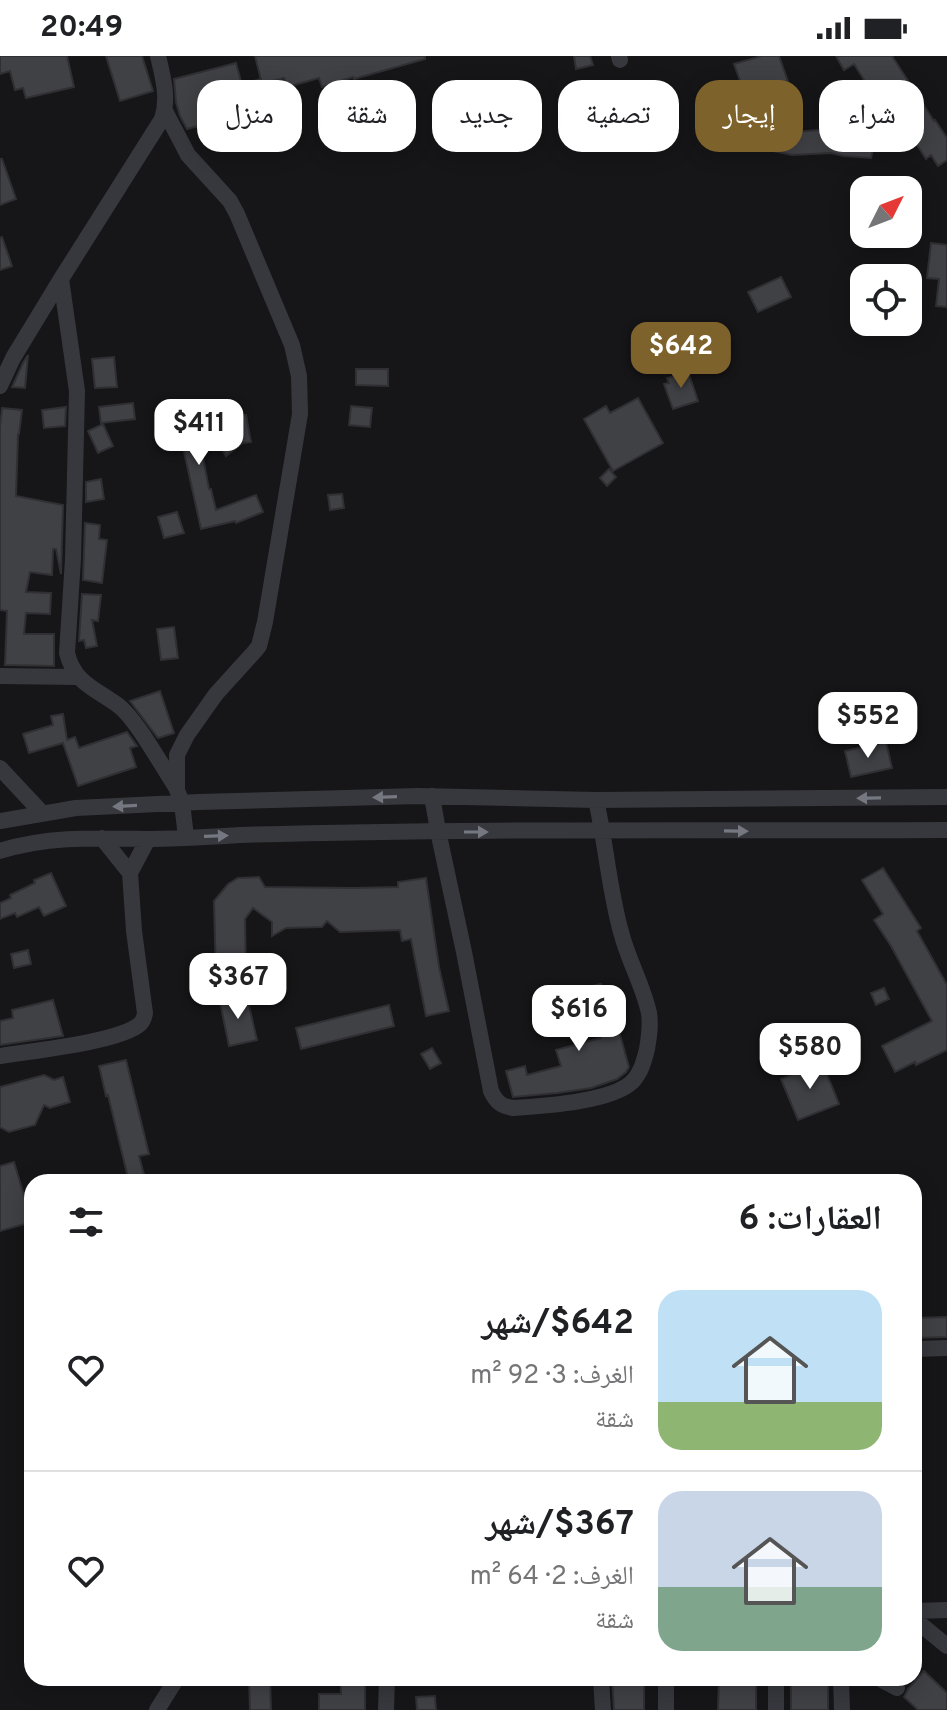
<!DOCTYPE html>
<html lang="ar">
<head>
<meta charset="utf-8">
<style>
  :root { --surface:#fff; --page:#f6f6f6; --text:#202124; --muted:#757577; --line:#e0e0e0; --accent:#7e622b }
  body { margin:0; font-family:Overpass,"Noto Naskh Arabic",sans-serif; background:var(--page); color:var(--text); direction:rtl; height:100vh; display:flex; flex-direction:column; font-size:30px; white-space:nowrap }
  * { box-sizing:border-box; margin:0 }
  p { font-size:26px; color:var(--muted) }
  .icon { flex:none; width:44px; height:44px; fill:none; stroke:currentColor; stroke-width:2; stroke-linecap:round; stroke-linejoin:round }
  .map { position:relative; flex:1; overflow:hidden; direction:ltr }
  .panel { position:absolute; left:24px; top:1118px; width:898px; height:512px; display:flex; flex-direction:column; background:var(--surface); border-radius:24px; box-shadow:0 4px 20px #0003; direction:rtl }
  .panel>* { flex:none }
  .top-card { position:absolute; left:24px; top:24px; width:900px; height:72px; direction:rtl; display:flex; gap:16px }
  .needle { width:52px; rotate:48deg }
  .controls { position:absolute; left:850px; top:120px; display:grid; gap:16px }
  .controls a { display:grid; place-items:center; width:72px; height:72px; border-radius:16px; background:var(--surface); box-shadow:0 4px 20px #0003; font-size:40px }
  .price { position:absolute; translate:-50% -68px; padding:0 18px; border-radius:16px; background:#fff; color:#222; font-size:26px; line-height:52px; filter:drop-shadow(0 2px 4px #0008) }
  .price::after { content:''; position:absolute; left:50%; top:48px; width:24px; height:18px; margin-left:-12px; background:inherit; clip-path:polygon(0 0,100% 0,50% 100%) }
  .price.active { background:var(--accent); color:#fff }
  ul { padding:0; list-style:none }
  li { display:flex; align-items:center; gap:24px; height:200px; padding:0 40px }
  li+li { border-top:2px solid var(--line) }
  li span { display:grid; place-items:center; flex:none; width:224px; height:160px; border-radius:24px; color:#555 }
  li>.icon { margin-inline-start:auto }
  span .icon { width:96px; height:96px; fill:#fffc; stroke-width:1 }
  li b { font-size:34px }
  h2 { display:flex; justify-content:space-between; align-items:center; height:96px; padding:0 40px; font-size:34px }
  .tag { padding:0 28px; border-radius:24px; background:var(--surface); box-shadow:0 4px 20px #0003; font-size:28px; line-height:72px }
  .tag.active { background:var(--accent); color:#fff }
  .status { display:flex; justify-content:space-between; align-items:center; height:56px; padding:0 40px; background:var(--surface); direction:ltr }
  .status svg { height:22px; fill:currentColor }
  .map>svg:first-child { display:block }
  .building { fill:#404145; stroke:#303034; stroke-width:2 }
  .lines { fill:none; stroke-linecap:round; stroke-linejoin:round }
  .minor { stroke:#37383d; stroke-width:16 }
  .oneway { fill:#757881 }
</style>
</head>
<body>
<div class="status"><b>20:49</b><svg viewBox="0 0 49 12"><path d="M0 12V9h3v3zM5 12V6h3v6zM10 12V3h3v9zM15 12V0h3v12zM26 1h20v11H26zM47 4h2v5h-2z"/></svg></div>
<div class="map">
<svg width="947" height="1654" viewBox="0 0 947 1654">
  <rect width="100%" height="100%" fill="#161618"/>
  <path class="building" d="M0,0h67l7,31 -48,11 -3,-10 -8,2 -5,-19 -10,3z
    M106,0h36l11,35 -33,10z
    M255,0h170v3l-71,20 -1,-2 -31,10 -3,-9 -32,9 -3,-9 -22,6z
    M574,0h16l3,9 -17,4z
    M762,0h17l12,34 -43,13 -14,-39z
    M836,0h56l42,65 1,-1 12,18v22l-9,6 -7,-11 -5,4 -14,-22 -8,6 -50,-79 -10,6z
    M236,7l6,22 18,-6 5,15 -38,12 -2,-6 -23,6 4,18 -19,5 -7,-13 -4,-14 -2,-23z
    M785,73l11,3 33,-3 20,3h11l13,2 1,11 -3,13 -27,-2 -13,-3 -39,2 -19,-4 -1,-11 3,-10z
    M0,103h2l14,40 -16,6z
    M2,181l10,29 -12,4v-32z
    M931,187l16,2v62l-11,-1 3,-27 -12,-1z
    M781,221l10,20 -33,15 -10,-20z
    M28,299l-3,33 -13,-1 11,-24z
    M114,301l3,30 -22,1 -3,-29z
    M356,313h32v17l-32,-1z
    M688,315l10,30 -25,8 -9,-25 5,-1 -2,-5z
    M638,342l25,45 -50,28 -29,-52 22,-13 4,7z
    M192,345l17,88h2l5,21 40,-15 7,17 -27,11 -1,-2 -34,8 -18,-82 -19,3 -8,-42z
    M133,347l2,16 -34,4 -2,-16z
    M351,350l21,2 -2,19 -21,-2z
    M66,351l-1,19 -21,2 -2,-18z
    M2,352l20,2 -3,24h-1l-2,62 47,9 -2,69 -5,-25h-3l-1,26 -22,-3 -4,20 25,1 -1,21 -24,-1 -2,21h30v32l-49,-1 2,-54 -7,-1v-183z
    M246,359l5,27 -8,1 -17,13 -21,-33z
    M103,368l10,22 -15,7 -10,-22z
    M609,413l7,8 -9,9 -7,-8z
    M101,423l3,20 -18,3v-20z
    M342,438l2,14 -14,2 -2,-15z
    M177,456l7,21 -20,5 -6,-21z
    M85,467l15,2 -1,14 8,1 -5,43 -19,-3z
    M82,538l19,1 -3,26 -6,-1 5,26 -11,2 -2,-8 -5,1z
    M174,571l4,31 -17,2 -4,-31z
    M160,635l14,42 -16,5 -28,-37z
    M63,658l4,26 8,-3 4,11 48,-16 10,14 -7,2 6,19 -58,19 -15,-43 -34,10 -6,-19 30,-9 -2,-9z
    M886,686l6,26 -41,9 -6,-26z
    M883,812l38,60 -4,3 30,54v65l-31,15 -1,-3 -20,10 -13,-26 50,-25 -41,-75 -17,-26 9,-6 -21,-34z
    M51,817l15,33 -22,10 -5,-9 -22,10 -2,-4 -15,6v-16l11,-5 -1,-3 25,-12 -1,-3z
    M259,821l6,10 88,1 45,-1v-5l28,-4 13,89 10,44 -23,5 -15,-77 -9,2 -2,-11 -60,2 -13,-11 -5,6 -36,1 -14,8v-14l-19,-14 -8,11 1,58h-30l-2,-76 14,-17 10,-6z
    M28,894l3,14 -17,4 -3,-14z
    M601,928l9,40 7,-3 3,9 -1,1 10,36 -3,5 -9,7 -26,9 -34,5 -44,4 -7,-26 19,-5 2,9 34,-9 -5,-16 45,-12 -8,-18 -18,4 -8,-32z
    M884,932l5,11 -13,6 -5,-12z
    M247,941l10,43 -28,6 -9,-44z
    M53,944l10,36 -63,9v-24l13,-3 -1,-8z
    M389,949l5,21 -93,23 -5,-21z
    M432,992l9,15 -11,6 -9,-15z
    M126,1004l23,94 -10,2 7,26h-17l-21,-87 -2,1 -7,-30z
    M822,1006l17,42 -41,16 -17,-41z
    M44,1019l10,5 9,-3 7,25 -20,6 -6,-3 -9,20 -26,7 -9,-5v-40z
    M14,1106l18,60 -32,9v-65z
    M947,1261v20l-33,1v-20z
    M924,1615l23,22v17h-29l-14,-13 4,-8z
    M249,1622h21l1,32h-21z
    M341,1622h24v32h-46v-16h22z
    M612,1622h32v32h-30z
    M719,1622h37v32h-38z
    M791,1622h37v32h-37z
    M435,1640l1,14h-19l-1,-13z"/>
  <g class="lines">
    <path class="minor" d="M619,0l1,4
      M165,55l23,44 42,46 7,13 55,131 7,31 1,38 -35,208 -6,24 -4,5 -39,43 -29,41 -10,20v35l5,13 4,34
      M61,223l16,112 -4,168 -6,94c7,30 29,36 52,53 18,14 44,62 58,83
      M0,330l13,-28 48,-79 101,-160c7,-21 1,-42 -4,-63
      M0,620l77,1
      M0,712l43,46
      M432,740l6,35 26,121 27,139c5,11 11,16 23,17 29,-2 97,-6 118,-26 9,-9 12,-21 15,-33 2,-12 4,-23 2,-36 -6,-28 -21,-53 -28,-81 -12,-43 -15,-88 -25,-132
      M0,765l76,-13 123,-6 219,-6 178,4 351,-3
      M102,782l28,35
      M0,795c47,-15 95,-13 143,-12 33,0 65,-2 97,-4 236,-7 471,-4 707,-5
      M0,1000c30,-5 120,-14 140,-32 4,-4 4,-6 5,-11l-11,-82 -4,-58 18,-34
      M914,1293l33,-1
      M914,1555l33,-1
      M914,1563l33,27
      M601,1622l2,32
      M666,1622v32
      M776,1622v32
      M841,1622l1,32
      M878,1622l19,10
      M157,1654l20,-32
      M386,1654l1,-32"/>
  </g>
  <defs><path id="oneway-solid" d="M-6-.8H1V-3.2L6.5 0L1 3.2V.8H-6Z" transform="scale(2)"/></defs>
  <g class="oneway">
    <use href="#oneway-solid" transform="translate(385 741) rotate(178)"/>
    <use href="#oneway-solid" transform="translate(869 742) rotate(179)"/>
    <use href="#oneway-solid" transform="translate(125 750) rotate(177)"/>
    <use href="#oneway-solid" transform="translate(736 775) rotate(1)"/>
    <use href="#oneway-solid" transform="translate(476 776)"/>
    <use href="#oneway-solid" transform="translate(216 780) rotate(-2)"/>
  </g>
</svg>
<div class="controls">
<a><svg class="needle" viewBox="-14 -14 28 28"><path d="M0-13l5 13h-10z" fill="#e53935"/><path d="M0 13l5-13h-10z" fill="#757577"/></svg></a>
<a><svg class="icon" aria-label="locate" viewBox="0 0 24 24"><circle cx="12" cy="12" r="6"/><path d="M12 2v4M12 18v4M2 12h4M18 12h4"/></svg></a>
</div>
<b class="price active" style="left:681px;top:334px">$642</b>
<b class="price" style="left:199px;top:411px">$411</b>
<b class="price" style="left:868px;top:704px">$552</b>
<b class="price" style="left:238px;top:965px">$367</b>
<b class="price" style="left:579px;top:997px">$616</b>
<b class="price" style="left:810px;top:1035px">$580</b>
<div class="top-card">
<a class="tag">شراء</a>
<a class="tag active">إيجار</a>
<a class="tag">تصفية</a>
<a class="tag">جديد</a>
<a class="tag">شقة</a>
<a class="tag">منزل</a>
</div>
<section class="panel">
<h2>العقارات: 6<svg class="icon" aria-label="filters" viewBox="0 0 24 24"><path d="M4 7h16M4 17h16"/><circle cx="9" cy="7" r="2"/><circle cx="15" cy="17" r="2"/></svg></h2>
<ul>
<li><span style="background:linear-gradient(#bfe0f5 70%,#8fb573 0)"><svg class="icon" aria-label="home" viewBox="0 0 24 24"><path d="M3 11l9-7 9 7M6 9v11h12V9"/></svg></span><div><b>$642/شهر</b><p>الغرف: 3 · 92 m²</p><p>شقة</p></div><svg class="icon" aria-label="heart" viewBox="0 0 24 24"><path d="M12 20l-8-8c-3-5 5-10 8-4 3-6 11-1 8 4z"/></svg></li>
<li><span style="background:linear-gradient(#c9d6e8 60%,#7fa58c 0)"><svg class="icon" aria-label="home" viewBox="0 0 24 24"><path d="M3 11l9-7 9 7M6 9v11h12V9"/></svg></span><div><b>$367/شهر</b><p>الغرف: 2 · 64 m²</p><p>شقة</p></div><svg class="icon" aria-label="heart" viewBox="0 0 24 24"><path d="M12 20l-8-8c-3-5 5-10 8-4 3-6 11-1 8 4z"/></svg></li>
</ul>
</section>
</div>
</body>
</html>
